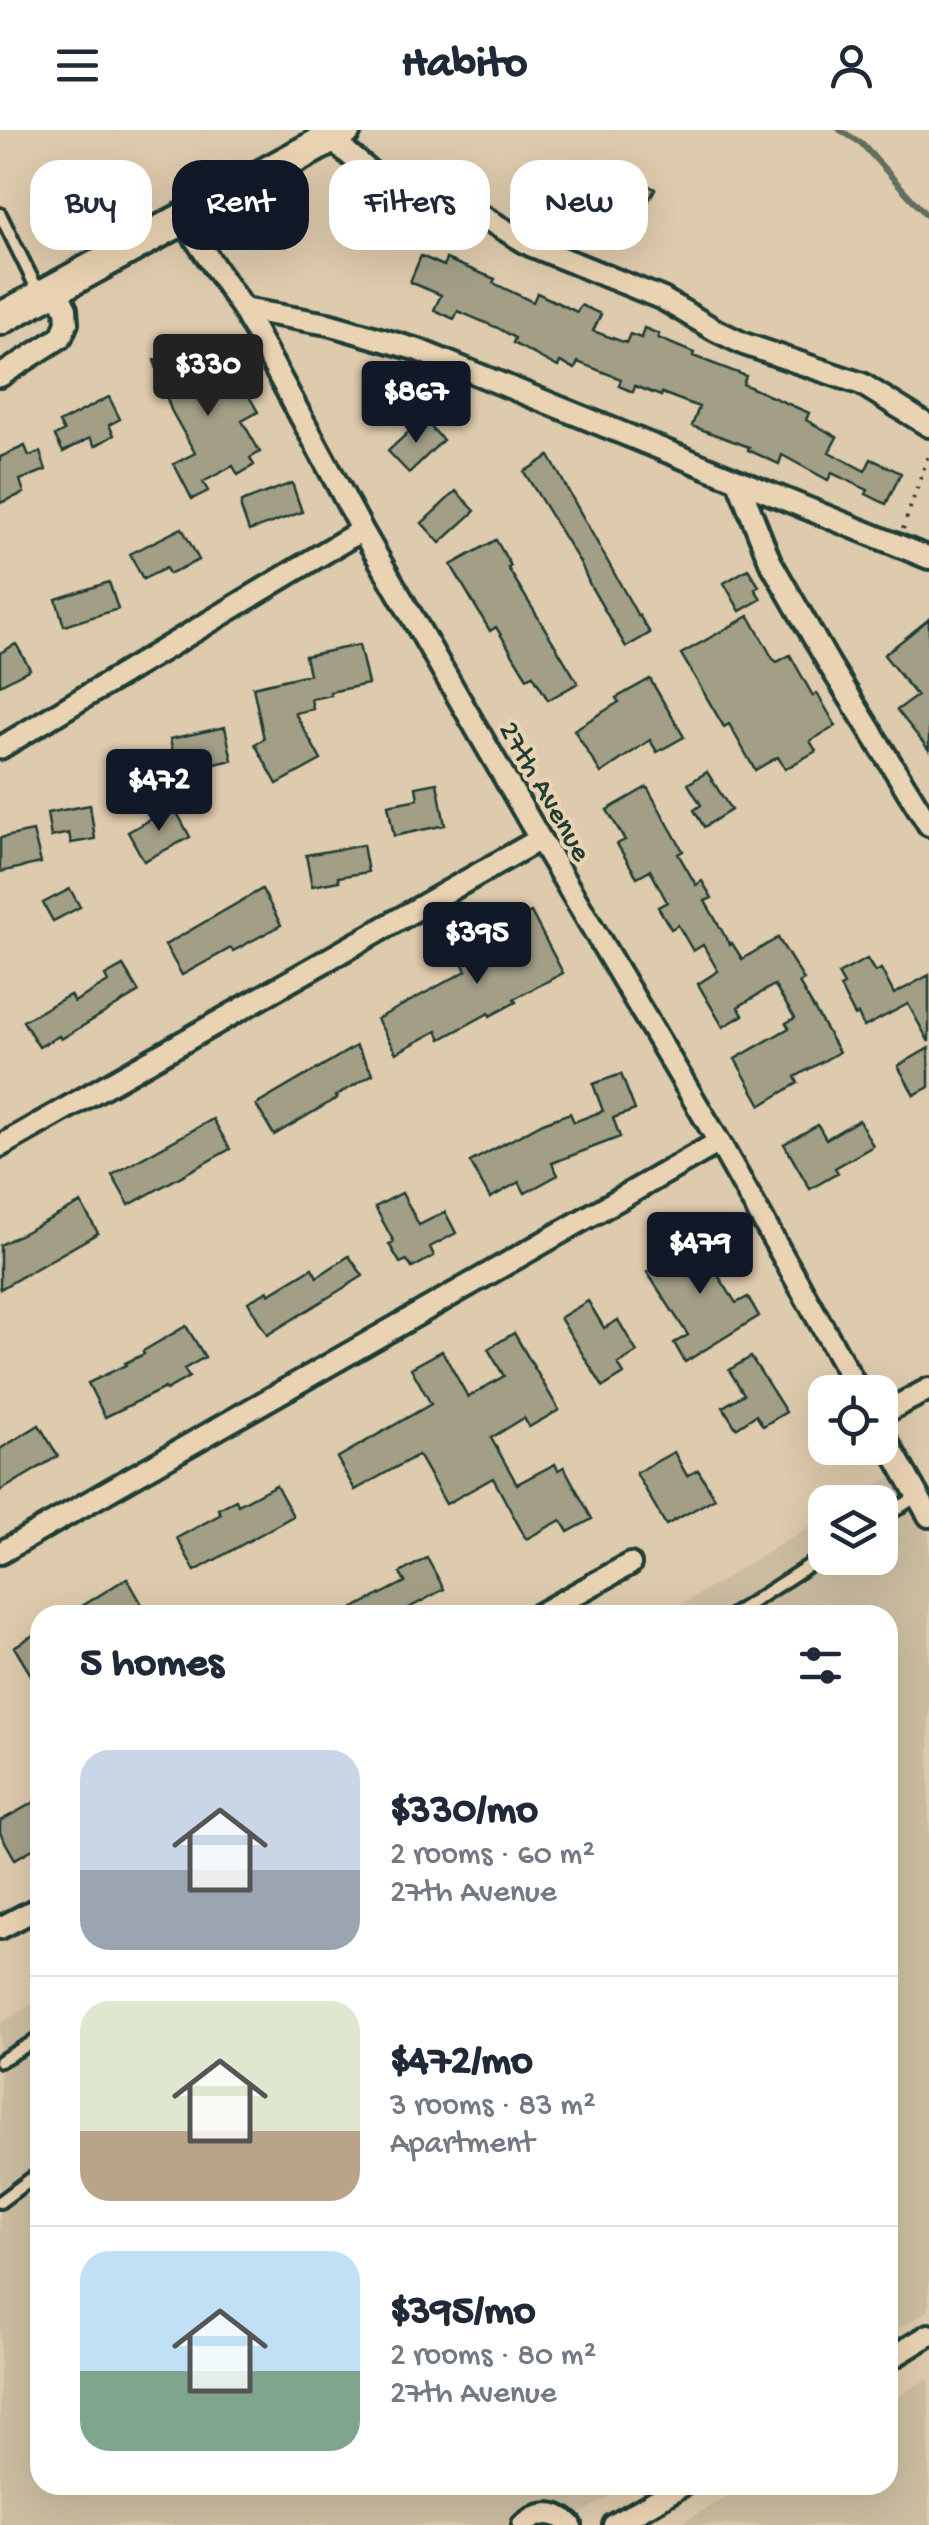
<!DOCTYPE html>
<html lang="en">
<head>
<meta charset="utf-8">
<style>
  :root { --surface:#fff; --page:#f2f2f3; --text:#1f2937; --muted:#747a83; --line:#e0e1e3; --accent:#111827 }
  body { margin:0; font-family:"Gochi Hand",sans-serif; background:var(--page); color:var(--text); height:100vh; display:flex; flex-direction:column; font-size:38px; white-space:nowrap }
  * { box-sizing:border-box; margin:0 }
  p { font-size:32px; color:var(--muted) }
  .icon { flex:none; width:55px; height:55px; fill:none; stroke:currentColor; stroke-width:2; stroke-linecap:round; stroke-linejoin:round }
  .map { position:relative; flex:1; overflow:hidden }
  .drawer { position:absolute; left:30px; top:1475px; width:868px; height:890px; display:flex; flex-direction:column; background:var(--surface); border-radius:30px; box-shadow:0 10px 40px #0002 }
  .drawer>* { flex:none }
  .top-card { position:absolute; left:30px; top:30px; width:870px; height:90px; display:flex; gap:20px }
  .tools { position:absolute; left:808px; top:1245px; display:grid; gap:20px }
  .tools a { display:grid; place-items:center; width:90px; height:90px; border-radius:20px; background:var(--surface); box-shadow:0 10px 40px #0002; font-size:50px }
  .price { position:absolute; translate:-50% -85px; padding:0 22px; border-radius:10px; background:var(--accent); color:#fff; font-size:32px; line-height:65px; filter:drop-shadow(0 2px 5px #0008) }
  .price::after { content:''; position:absolute; left:50%; top:60px; width:30px; height:22px; margin-left:-15px; background:inherit; clip-path:polygon(0 0,100% 0,50% 100%) }
  .price.active { background:#222; color:#fff }
  ul { padding:0; list-style:none }
  li { display:flex; align-items:center; gap:30px; height:250px; padding:0 50px }
  li+li { border-top:2px solid var(--line) }
  li span { display:grid; place-items:center; flex:none; width:280px; height:200px; border-radius:30px; color:#555 }
  li>.icon { margin-inline-start:auto }
  span .icon { width:120px; height:120px; fill:#fffc; stroke-width:1 }
  li b { font-size:42px }
  h2 { display:flex; justify-content:space-between; align-items:center; height:120px; padding:0 50px; font-size:42px }
  .tag { padding:0 35px; border-radius:30px; background:var(--surface); box-shadow:0 10px 40px #0002; font-size:35px; line-height:90px }
  .tag.active { background:var(--accent); color:#fff }
  header { display:flex; justify-content:space-between; align-items:center; height:130px; padding:0 50px; background:var(--surface); font-size:45px; font-weight:800 }
  .map>svg:first-child { display:block }
  .built { fill:#ccbda1 }
  .lines { fill:none; stroke-linecap:round; stroke-linejoin:round }
  .stream { stroke:#606e5d; stroke-width:6 }
  .building { fill:#a39f87; stroke:#1f3d34; stroke-width:2.5 }
  .lane-casing { stroke:#1f3d34; stroke-width:18 }
  .street-casing { stroke:#1f3d34; stroke-width:28 }
  .secondary-casing { stroke:#1f3d34; stroke-width:38 }
  .path { stroke:#1f3d34; stroke-width:4; stroke-dasharray:2.5 8; stroke-linecap:butt }
  .lane { stroke:#ead3b3; stroke-width:10 }
  .street { stroke:#ead3b3; stroke-width:20 }
  .secondary { stroke:#ead3b3; stroke-width:30 }
  .labels { text-anchor:middle; stroke-width:8; stroke-linejoin:round; paint-order:stroke }
  .street-label { font-size:30px; fill:#1f3d34; stroke:#ead3b3 }
</style>
</head>
<body>
<header><svg class="icon" aria-label="menu" viewBox="0 0 24 24"><path d="M4 6h16M4 12h16M4 18h16"/></svg>Habito<svg class="icon" aria-label="person" viewBox="0 0 24 24"><circle cx="12" cy="8" r="4"/><path d="M4 21q1-7 8-7t8 7"/></svg></header>
<div class="map">
<svg width="929" height="2395" viewBox="0 0 929 2395">
  <rect width="100%" height="100%" fill="#decaac"/>
  <filter id="ink" filterUnits="userSpaceOnUse"><feTurbulence type="fractalNoise" baseFrequency=".01" numOctaves="2"/><feDisplacementMap in="SourceGraphic" scale="20" xChannelSelector="R" yChannelSelector="G"/><feConvolveMatrix kernelMatrix="1 2 1 2 8 2 1 2 1" color-interpolation-filters="sRGB"/></filter>
  <g filter="url(#ink)">
    <path class="built" d="M896,1343l33,62v775l-41,25v-720h-223l160,-98v41h55v-56h-32z
      M40,1869v486h589l-67,40h-562v-501z
      M929,2248v147h-251l69,-40h141v-83z"/>
    <g class="lines">
      <path class="stream" d="M840,0l21,13 68,75"/>
    </g>
    <path class="building" d="M622,42l33,17 -15,28 -33,-18z
      M421,126l23,10 2,-7 49,20 -2,4 40,19 4,-9 40,19 4,-7 20,9 -8,17 33,12 4,-9 11,4 3,-10 15,6 -1,4 36,15 -1,3 53,20 -3,8 66,29 -3,7 31,17 -8,15 36,19 6,-12 30,14 -15,31 -20,-10 2,-4 -36,-17 -4,7 -46,-25 -3,9 -31,-14 1,-3 -57,-21 7,-19 -37,-14 -1,3 -26,-10 -2,6 -14,-6 2,-7 -43,-17 -3,7 -15,-7 -2,5 -45,-24 2,-5 -17,-10 -40,-17 -4,8 -20,-9 7,-15 -31,-13z
      M183,220l5,14 23,-8 11,30 16,-9 20,35 -16,9 18,31 -10,6 4,7 -16,10 -5,-9 -30,16 5,9 -16,8 -18,-35 21,-11 -24,-43 -17,-50z
      M109,267l11,22 -11,6 5,10 -19,11 -5,-8 -27,14 -8,-16 9,-5 -5,-8z
      M423,289l20,21 -34,33 -21,-22z
      M25,316l4,10 11,-4 6,18 -26,10 4,13 -24,10v-46z
      M549,326l89,160 1,-1 11,18 -24,14 -36,-62 -9,-21 -57,-92z
      M292,353l10,29 -53,19 -8,-23v-6z
      M456,361l19,20 -35,32 -18,-20z
      M182,398l17,32 -30,14 -3,-6 -23,11 -13,-25z
      M496,410l15,26 -3,2 70,115 -30,17 -15,-25 -6,3 -31,-51 -6,4 -39,-66z
      M748,439l11,17 -4,3 6,10 -21,12 -16,-28z
      M109,452l9,27 -54,17 -8,-27z
      M749,486l24,43 4,3 13,-7 23,41 4,-3 19,33 -26,15 6,10 -31,18 -7,-12 -23,13 -26,-46 -5,3 -43,-73z
      M929,489v131l-32,-40 20,-14 -33,-41z
      M16,514l14,25 -30,16v-32z
      M359,515l9,39 -38,8 1,3 -20,4 2,10 -18,4 26,47 -44,24 -22,-40 9,-5 -11,-52 56,-13 -4,-18z
      M650,549l34,58 -27,15 -7,-12 -49,33 -27,-43 45,-28 -3,-4z
      M225,597l7,33 -74,17 7,12 -40,9 -8,-31 56,-13 -3,-15z
      M707,642l24,38 -27,17 -10,-17 7,-5 -13,-21z
      M437,653l8,42 -51,11 -6,-31 30,-6 -2,-12z
      M647,657l36,64 -5,3 18,31 6,-4 10,17 -7,3 25,44 2,-2 10,16 36,-21 26,42 -5,3 40,69 -44,25 3,6 -37,22 -26,-46 54,-31 -3,-5 9,-5 -21,-33 -36,22 5,8 -20,12 -25,-43 20,-13 -15,-26 -10,6 -15,-26 -7,4 -13,-22 9,-5 -17,-32 -13,7 -20,-33 8,-4 -18,-30z
      M90,675l5,34 -24,4 -2,-10 -18,4 -4,-24z
      M174,677l16,30 -46,24 -16,-29z
      M33,701l8,32 -41,9v-34z
      M363,715l5,27 -30,5 1,4 -27,5 -6,-31z
      M70,759l10,18 -27,14 -10,-18z
      M262,759l19,36 -48,26 -2,-3 -49,27 -17,-30z
      M531,782l32,61 -49,26 2,3 -26,14 -1,-3 -48,26 -4,-8 -41,22 -19,-34 89,-48 -4,-9 46,-25 -6,-10z
      M867,829l8,13 6,-3 13,25 35,-19v67l-21,-38 -44,23 -6,-13 -3,2 -15,-29 4,-2 -6,-11z
      M123,836l16,26 -78,47 -2,-3 -20,11 -16,-26 47,-26 4,7 34,-20 -3,-6z
      M356,916l17,28 -37,22 1,2 -63,37 -18,-30z
      M929,918v39l-15,8 -16,-29z
      M621,944l14,36 -22,8 7,19 -68,26 6,12 -33,18 -6,-11 -29,16 -20,-36 73,-39 27,-10 4,9 29,-11 -10,-27z
      M213,989l17,30 -101,56 -17,-30z
      M859,990l14,26 -38,22 3,5 -28,16 -26,-45 34,-19 8,14z
      M402,1063l17,32 26,-13 11,21 -26,14 4,9 -22,12 -5,-8 -7,3 -11,-19 5,-2 -19,-35z
      M81,1073l17,30 -98,56v-44z
      M705,1103l23,34 -11,7 19,29 12,-6 11,19 -74,46 -11,-19 14,-8 -41,-63z
      M349,1126l14,20 -96,59 -19,-33 20,-11 1,3 43,-26 5,9z
      M588,1171l16,27 14,-8 19,32 -19,12 6,10 -21,13 -43,-69z
      M186,1196l19,31 -21,12 5,8 -23,13 -1,-2 -60,29 -17,-34 38,-18 -1,-2 19,-9 -1,-3z
      M514,1203l45,77 -30,17 -5,-9 -33,20 26,46 38,-20 3,6 6,-3 28,52 -24,13 -7,-12 -35,19 -33,-61 -47,26 -28,-49 -63,35 -18,-32 94,-54 -20,-36 31,-17 26,46 36,-21 -16,-27z
      M751,1227l35,55 -23,14 -7,-11 -20,13 -13,-21 21,-13 -15,-24z
      M39,1295l19,31 -58,35v-42z
      M674,1322l13,24 11,-6 17,28 -49,27 -30,-52z
      M276,1355l17,31 -98,55 -18,-33 44,-24 -3,-5 18,-9 2,5z
      M427,1428l17,31 -48,26h-56l65,-33 -5,-9z
      M127,1448l17,30 -12,7h-64z
      M40,1501v59l-26,-43z
      M40,1669v46l-25,14 -15,-26v-12z"/>
    <g class="lines">
      <defs>
        <path id="lane" d="M0,84l40,81
          M880,1390l37,-24
          M732,1485l93,-60
          M0,1931l40,-23
          M0,2072l40,-30"/>
        <path id="street" d="M330,8l52,44 53,11 40,19 55,33 133,54 52,31 29,14 118,40 67,42
          M182,89l61,90 119,221 178,309 179,303 140,250
          M243,179l85,15 90,26 511,208
          M0,246l61,-39 6,-14 -1,-14 -11,-22
          M738,351l32,80 59,103 100,161
          M0,618l362,-218
          M0,1016l540,-307
          M880,1285l49,-26
          M880,1299l49,87
          M0,1423l719,-411
          M538,1485l92,-51
          M0,1798l40,-21
          M888,2230l41,-25
          M523,2395c15,-14 33,-15 48,0
          M614,2395l69,-40"/>
        <path id="secondary" d="M0,189l345,-189"/>
      </defs>
      <use href="#lane" class="lane-casing"/>
      <use href="#street" class="street-casing"/>
      <use href="#secondary" class="secondary-casing"/>
      <path class="path" d="M903,399l26,-76"/>
      <use href="#lane" class="lane"/>
      <use href="#street" class="street"/>
      <use href="#secondary" class="secondary"/>
    </g>
  </g>
  <g class="labels">
    <g class="street-label">
      <text transform="translate(547 660) rotate(60)" y="10">27th Avenue</text>
    </g>
  </g>
</svg>
<div class="tools">
<a><svg class="icon" aria-label="locate" viewBox="0 0 24 24"><circle cx="12" cy="12" r="6"/><path d="M12 2v4M12 18v4M2 12h4M18 12h4"/></svg></a>
<a><svg class="icon" aria-label="layers" viewBox="0 0 24 24"><path d="M12 4l9 5-9 5-9-5zM3 14l9 5 9-5"/></svg></a>
</div>
<b class="price active" style="left:208px;top:289px">$330</b>
<b class="price" style="left:416px;top:316px">$867</b>
<b class="price" style="left:159px;top:704px">$472</b>
<b class="price" style="left:477px;top:857px">$395</b>
<b class="price" style="left:700px;top:1167px">$479</b>
<div class="top-card">
<a class="tag">Buy</a>
<a class="tag active">Rent</a>
<a class="tag">Filters</a>
<a class="tag">New</a>
</div>
<section class="drawer">
<h2>5 homes<svg class="icon" aria-label="filters" viewBox="0 0 24 24"><path d="M4 7h16M4 17h16"/><circle cx="9" cy="7" r="2"/><circle cx="15" cy="17" r="2"/></svg></h2>
<ul>
<li><span style="background:linear-gradient(#c9d6e8 60%,#9aa5b1 0)"><svg class="icon" aria-label="home" viewBox="0 0 24 24"><path d="M3 11l9-7 9 7M6 9v11h12V9"/></svg></span><div><b>$330/mo</b><p>2 rooms · 60 m²</p><p>27th Avenue</p></div></li>
<li><span style="background:linear-gradient(#dfe7d0 65%,#b9a48a 0)"><svg class="icon" aria-label="home" viewBox="0 0 24 24"><path d="M3 11l9-7 9 7M6 9v11h12V9"/></svg></span><div><b>$472/mo</b><p>3 rooms · 83 m²</p><p>Apartment</p></div></li>
<li><span style="background:linear-gradient(#bfe0f5 60%,#7fa58c 0)"><svg class="icon" aria-label="home" viewBox="0 0 24 24"><path d="M3 11l9-7 9 7M6 9v11h12V9"/></svg></span><div><b>$395/mo</b><p>2 rooms · 80 m²</p><p>27th Avenue</p></div></li>
</ul>
</section>
</div>
</body>
</html>
